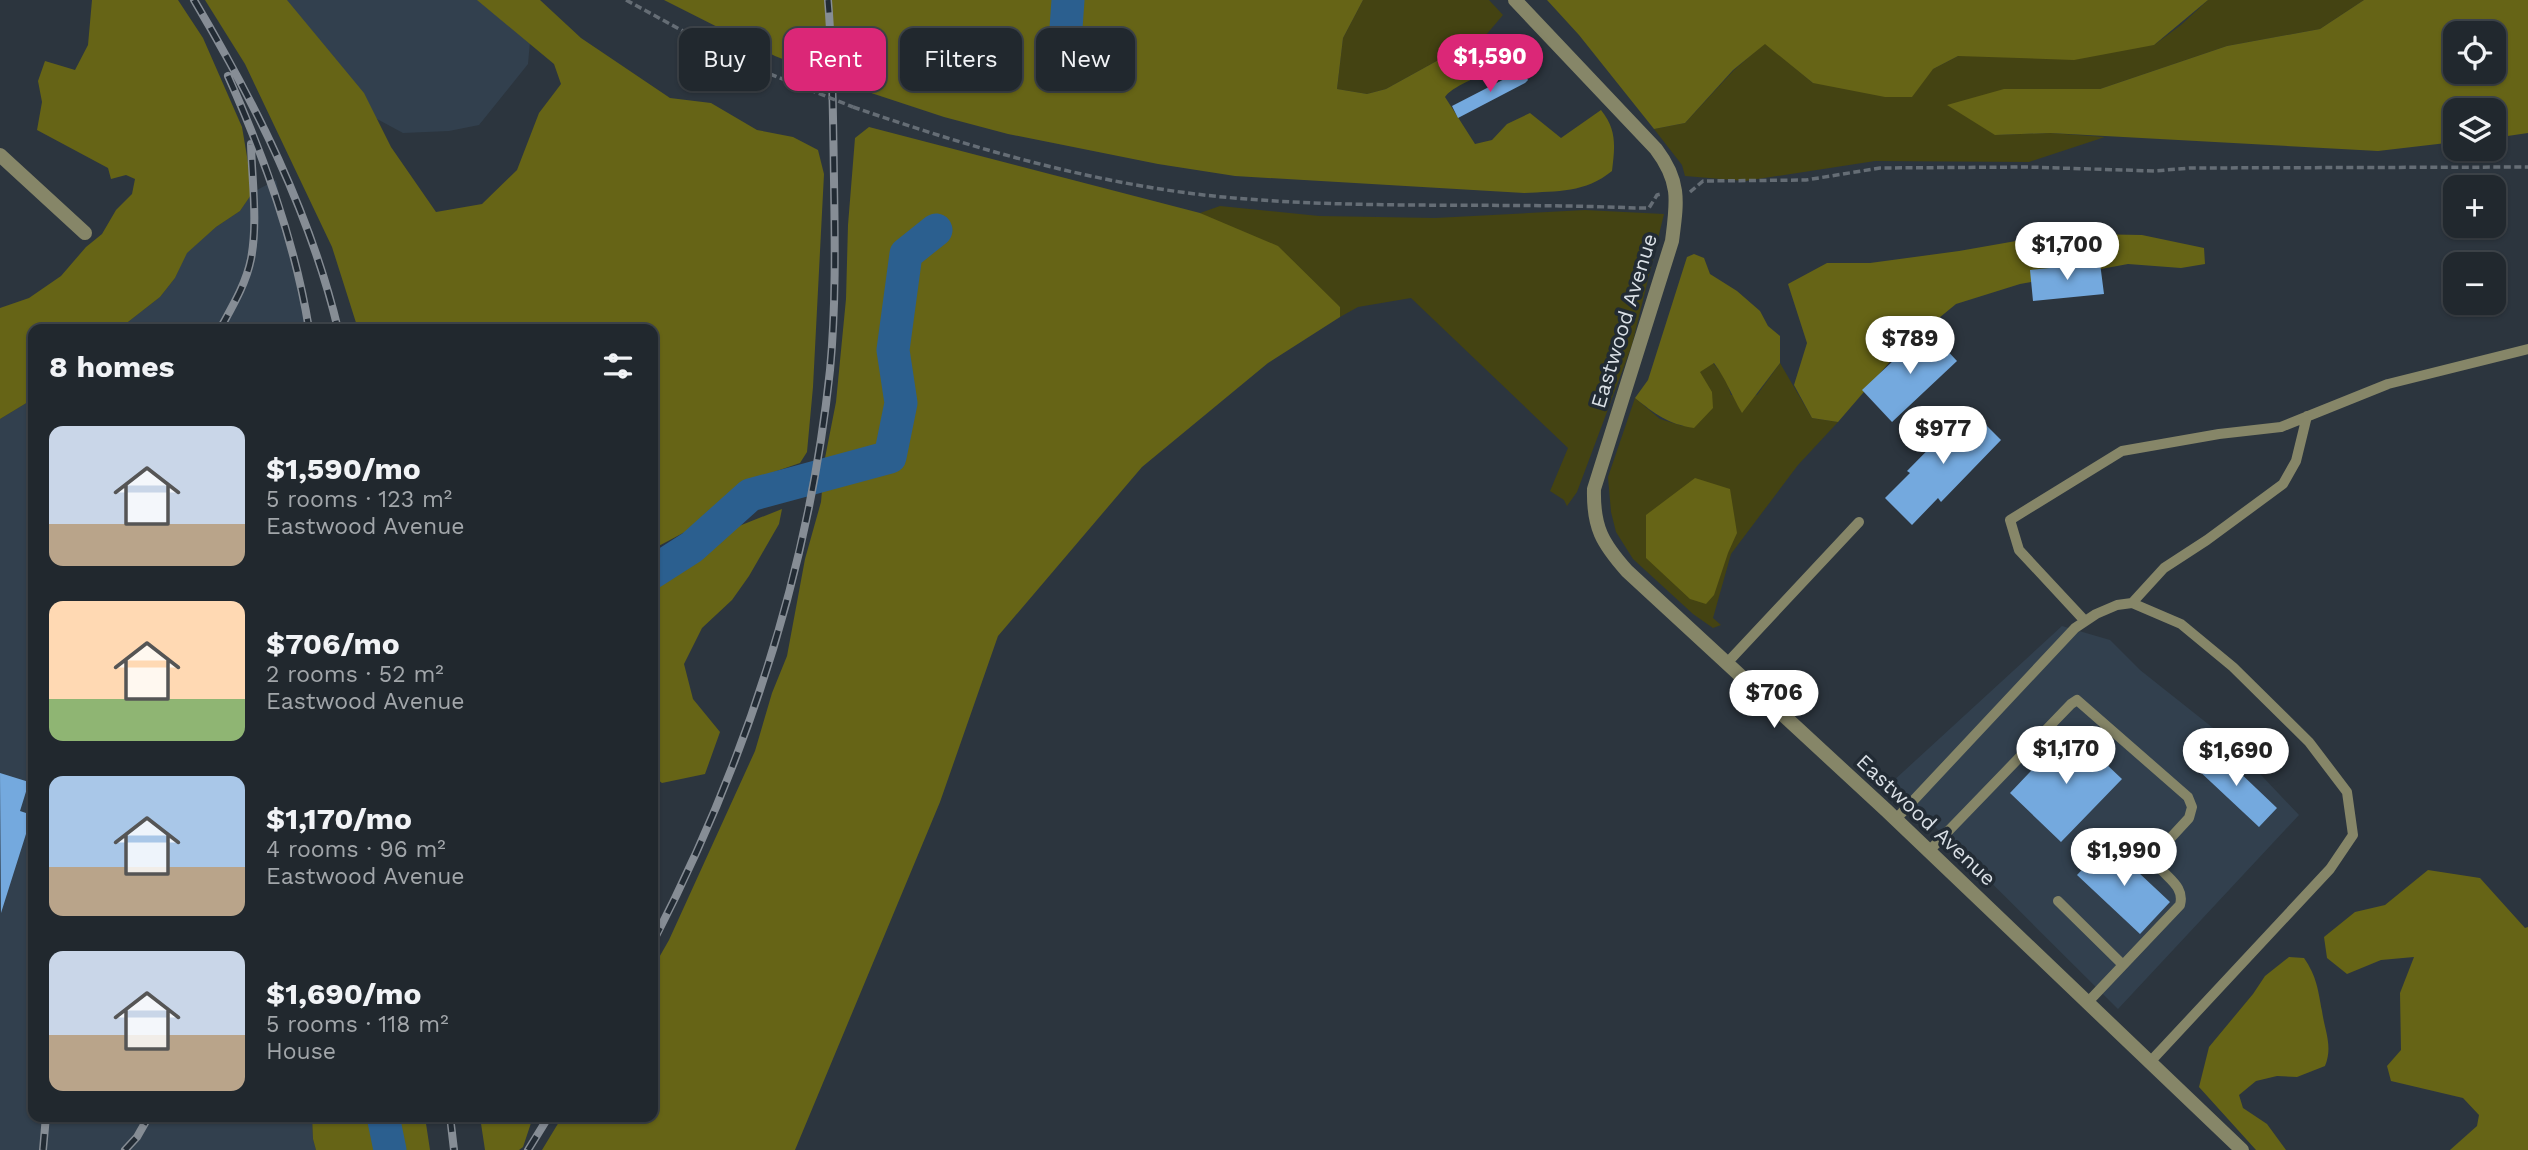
<!DOCTYPE html>
<html lang="en">
<head>
<meta charset="utf-8">
<style>
  :root { --surface:#21282e; --page:#293036; --text:#f1f3f6; --muted:#a2a6aa; --line:#3e444a; --accent:#db2777 }
  body { margin:0; font-family:"Work Sans",sans-serif; background:var(--page); color:var(--text); height:100vh; display:flex; flex-direction:column; font-size:26px; white-space:nowrap }
  * { box-sizing:border-box; margin:0 }
  p { font-size:23px; color:var(--muted) }
  .icon { flex:none; width:38px; height:38px; fill:none; stroke:currentColor; stroke-width:2; stroke-linecap:round; stroke-linejoin:round }
  .map { position:relative; flex:1; overflow:hidden }
  .panel { position:absolute; left:28px; top:324px; width:630px; height:798px; display:flex; flex-direction:column; background:var(--surface); border-radius:14px; box-shadow:0 2px 5px #0004,0 0 0 2px var(--line) }
  .panel>* { flex:none }
  .banner { position:absolute; left:679px; top:28px; width:665px; height:63px; display:flex; gap:14px }
  .fabs { position:absolute; left:2443px; top:21px; display:grid; gap:14px }
  .fabs a { display:grid; place-items:center; width:63px; height:63px; border-radius:14px; background:var(--surface); box-shadow:0 2px 5px #0004,0 0 0 2px var(--line); font-size:35px }
  .price { position:absolute; translate:-50% -60px; padding:0 16px; border-radius:24px; background:#fff; color:#222; font-size:23px; line-height:46px; filter:drop-shadow(0 2px 4px #0008) }
  .price::after { content:''; position:absolute; left:50%; top:42px; width:21px; height:16px; margin-left:-10px; background:inherit; clip-path:polygon(0 0,100% 0,50% 100%) }
  .price.selected { background:var(--accent); color:#fff }
  ul { padding:0; list-style:none }
  li { display:flex; align-items:center; gap:21px; height:175px; padding:0 21px }
  li span { display:grid; place-items:center; flex:none; width:196px; height:140px; border-radius:14px; color:#555 }
  li>.icon { margin-inline-start:auto }
  span .icon { width:84px; height:84px; fill:#fffc; stroke-width:1 }
  li b { font-size:30px }
  h2 { display:flex; justify-content:space-between; align-items:center; height:84px; padding:0 21px; font-size:30px }
  .chip { padding:0 24px; border-radius:14px; background:var(--surface); box-shadow:0 2px 5px #0004,0 0 0 2px var(--line); font-size:24px; line-height:63px }
  .chip.selected { background:var(--accent); color:#fff }
  .map>svg:first-child { display:block }
  .built { fill:#32404e }
  .green { fill:#444312 }
  .forest { fill:#666416; fill-rule:evenodd }
  .lines { fill:none; stroke-linecap:round; stroke-linejoin:round }
  .river { stroke:#2b5f8f; stroke-width:33 }
  .building { fill:#74a9de }
  .path { stroke:#656d75; stroke-width:3.5; stroke-dasharray:7 3.5; stroke-linecap:butt }
  .lane { stroke:#868668; stroke-width:10 }
  .street { stroke:#868668; stroke-width:14 }
  .rail-casing { stroke:#868d95; stroke-width:8 }
  .rail { stroke:#222b34; stroke-width:5; stroke-dasharray:16; stroke-linecap:butt }
  .path-bridge { stroke:#656d75; stroke-width:3.5; stroke-dasharray:7 3.5; stroke-linecap:butt }
  .labels { text-anchor:middle; stroke-width:7; stroke-linejoin:round; paint-order:stroke }
  .street-label { font-size:21px; fill:#d9dfe5; stroke:#222b34 }
</style>
</head>
<body>
<div class="map">
<svg width="2528" height="1150" viewBox="0 0 2528 1150">
  <rect width="100%" height="100%" fill="#2c353e"/>
  <path class="built" d="M277,0h242l13,19 -4,45 -49,61 -30,6 -46,2 -50,-27z
    M276,180l32,149h-189l41,-32 15,-19 11,-25 30,-26 24,-16 13,-19z
    M33,399v717l279,1 1,22 3,11h-316v-731z
    M2062,626l48,14 30,30 87,69 72,76 -181,194 -227,-226z"/>
  <path class="green" d="M1363,0h126l14,15 -23,27 -18,5 -76,42 -19,5 -30,-5 6,-51z
    M2208,0h156l-44,29 -93,17 -127,43h-96l-9,46 55,-2 55,4 -76,25 -154,-1 -130,20 -60,-5 -3,-11 -28,-36 31,-6 49,-53 31,-27 48,40 120,-14 25,-13 196,-11 27,-20z
    M1220,206l99,10 116,2 150,-8 79,4 -32,131 -55,147 -10,14 -3,-6 -14,-9 18,-43 -157,-150 -53,9 -18,10v-10l-140,-94z
    M1713,363l13,16 5,16h26l23,-32 32,55 26,4 -40,43 -67,89 -18,64 8,7 -8,3 -20,-14 -60,-55 -17,-27 -5,-20 -3,-35 27,-79 25,21 23,7 28,-34 -12,-20z"/>
  <path class="forest" d="M92,0h86l25,38 39,89 11,65 -13,19 -24,16 -29,26 -12,25 -15,19 -41,32h-86v70l-33,20v-111l29,-10 32,-22 25,-29 16,-13 14,-24 16,-16 3,-15 -9,-4 -15,4 -3,-11 -71,-38 5,-28 -4,-21 7,-20 30,9 13,-25z
    M205,0h82l77,93 27,54 45,65 46,-8 35,-34 22,-57 22,-29 -7,-20 -77,-64h63l41,38 89,60 41,5 46,27 36,7 25,13 6,24 -11,213 -6,65 -7,11 -32,11 -20,11 -48,39 -47,25v-220h-295l-26,-82 -87,-183z
    M664,0h699l-20,38 -6,51 30,5 19,-5 76,-42 18,-5 8,7 4,20c-13,8 -41,18 -47,28l30,47 17,-4 15,-16 23,-11 31,25 40,-28c16,20 14,36 11,61 -27,22 -54,20 -88,22l-289,-17 -77,-12 -150,-30 -64,-17 -88,-29 -81,-32z
    M1547,0h661l-54,45 -80,15 -116,-4 -25,13 -21,28h-27l-72,-14 -48,-39 -32,26 -48,53 -31,6 -75,-94z
    M2364,0h164v133l-34,5v-28h-39v32l-77,9 -328,-18 -55,2 -48,-30 57,-16h96l127,-43 93,-17zM2455,33h39v39h-39z
    M869,127l331,86 78,33 62,61v10l-72,46 -126,104 -144,169 -58,166 -145,348h-253l20,-33 91,-1v-148l16,-28 86,-189 17,-58 15,-37 18,-97 16,-57 4,-44 11,-56 10,-103 2,-74 7,-87z
    M2086,234l56,1 62,13 1,16 -24,4 -53,-4 -108,20 -64,20 -56,46 -62,72 -26,-4 -18,-33 13,-42 -19,-59 39,-21h43l89,-12 57,-10z
    M1694,254l10,4 6,16 27,17 23,20 8,15 12,10v27l-38,50c-10,-17 -16,-34 -28,-50l-14,9 12,20 1,16 -19,20c-26,-4 -39,-14 -59,-30l13,-18 39,-123z
    M1695,478l35,11 7,44 -9,20 -14,42 -8,9 -16,-5 -44,-41v-43z
    M782,509l-3,15 -30,52 -17,24 -30,28 -18,36 9,35 27,33 -15,42 -43,9 -9,-7v-186l86,-64z
    M2428,870l52,8 45,50 3,-1v223h-78l27,-24 2,-11 -16,-17 -72,-17 -4,-15 14,-16 -1,-57 14,-36 -33,3 -34,14 -20,-16 -3,-21 31,-25 30,-7z
    M2289,957l15,1c13,19 14,32 18,53 3,21 11,35 3,55l-28,11 -20,-1 -21,5 -17,14 4,13 24,16 19,26h-30l-57,-63 10,-40 44,-53 12,-18z
    M312,1117h113l5,33h-114l-3,-11z
    M480,1117v-1l53,1 -10,30 -4,3h-34z"/>
  <g class="lines">
    <path class="river" d="M1066,28l2,-28
      M653,572l39,-25 58,-52 140,-38 11,-54 -8,-53 13,-96 30,-24
      M383,1116l7,34"/>
  </g>
  <path class="building" d="M1518,72l1,3 5,-3 4,8 -3,3 -67,35 -6,-12z
    M2100,263l4,31 -71,7 -3,-31z
    M1927,329l30,32 -65,61 -30,-32z
    M1969,408l32,32 -60,62 -3,-4 -26,27 -27,-27 25,-25 -3,-2z
    M2070,730l52,49 -61,63 -51,-49z
    M2214,748l63,60 -18,19 -63,-59z
    M0,773l29,9 -9,29 12,4 -31,98z
    M2107,843l63,59 -30,32 -63,-59z"/>
  <g class="lines">
    <path class="path" d="M626,0l101,55 43,19
      M853,107c119,41 244,78 370,90 137,13 274,5 412,11h14l8,-13 4,-1
      M1690,192l13,-11 103,-1 74,-12 147,-1 127,4 36,-3 338,-1"/>
    <path class="lane" d="M2132,603l32,-35 43,-28 76,-56 13,-23 11,-45
      M2085,621l-66,-71 -9,-30 112,-69 97,-17 62,-7 107,-43 140,-35
      M1727,663l132,-141
      M1896,819l179,-191 21,-14 21,-9 15,-2 49,21 52,43 76,75 38,50 6,43 -23,34 -180,193
      M1929,851l142,-147 6,-4 111,97 4,10 -3,11 -36,39c7,19 33,26 27,48l-92,97
      M2058,901l65,64"/>
    <path class="street" d="M1515,0l141,149c25,33 21,53 16,92l-78,248c-1,38 8,54 33,82l259,239 356,340
      M0,155l85,78"/>
    <defs>
      <path id="rail" d="M194,0c61,103 116,212 144,329
        M228,76c36,80 67,166 81,253
        M220,329c12,-22 26,-45 31,-70 7,-37 1,-77 0,-115
        M653,942c92,-178 156,-372 177,-572 6,-63 5,-127 4,-190 -1,-60 -1,-120 -6,-180
        M450,1116l4,34
        M43,1150l3,-34
        M125,1150l12,-13 12,-21
        M528,1150l21,-34"/>
    </defs>
    <use href="#rail" class="rail-casing"/>
    <use href="#rail" class="rail"/>
    <path class="path-bridge" d="M770,74l83,33"/>
  </g>
  <g class="labels">
    <g class="street-label">
      <text transform="translate(1624 321) rotate(-73)" y="7">Eastwood Avenue</text>
      <text transform="translate(1926 820) rotate(43)" y="7">Eastwood Avenue</text>
    </g>
  </g>
</svg>
<div class="fabs">
<a><svg class="icon" aria-label="locate" viewBox="0 0 24 24"><circle cx="12" cy="12" r="6"/><path d="M12 2v4M12 18v4M2 12h4M18 12h4"/></svg></a>
<a><svg class="icon" aria-label="layers" viewBox="0 0 24 24"><path d="M12 4l9 5-9 5-9-5zM3 14l9 5 9-5"/></svg></a>
<a>+</a>
<a>−</a>
</div>
<b class="price selected" style="left:1490px;top:94px">$1,590</b>
<b class="price" style="left:2067px;top:282px">$1,700</b>
<b class="price" style="left:1910px;top:376px">$789</b>
<b class="price" style="left:1943px;top:466px">$977</b>
<b class="price" style="left:1774px;top:730px">$706</b>
<b class="price" style="left:2066px;top:786px">$1,170</b>
<b class="price" style="left:2236px;top:788px">$1,690</b>
<b class="price" style="left:2124px;top:888px">$1,990</b>
<div class="banner">
<a class="chip">Buy</a>
<a class="chip selected">Rent</a>
<a class="chip">Filters</a>
<a class="chip">New</a>
</div>
<section class="panel">
<h2>8 homes<svg class="icon" aria-label="filters" viewBox="0 0 24 24"><path d="M4 7h16M4 17h16"/><circle cx="9" cy="7" r="2"/><circle cx="15" cy="17" r="2"/></svg></h2>
<ul>
<li><span style="background:linear-gradient(#c9d6e8 70%,#b9a48a 0)"><svg class="icon" aria-label="home" viewBox="0 0 24 24"><path d="M3 11l9-7 9 7M6 9v11h12V9"/></svg></span><div><b>$1,590/mo</b><p>5 rooms · 123 m²</p><p>Eastwood Avenue</p></div></li>
<li><span style="background:linear-gradient(#ffd9b3 70%,#8fb573 0)"><svg class="icon" aria-label="home" viewBox="0 0 24 24"><path d="M3 11l9-7 9 7M6 9v11h12V9"/></svg></span><div><b>$706/mo</b><p>2 rooms · 52 m²</p><p>Eastwood Avenue</p></div></li>
<li><span style="background:linear-gradient(#a9c7e8 65%,#b9a48a 0)"><svg class="icon" aria-label="home" viewBox="0 0 24 24"><path d="M3 11l9-7 9 7M6 9v11h12V9"/></svg></span><div><b>$1,170/mo</b><p>4 rooms · 96 m²</p><p>Eastwood Avenue</p></div></li>
<li><span style="background:linear-gradient(#c9d6e8 60%,#b9a48a 0)"><svg class="icon" aria-label="home" viewBox="0 0 24 24"><path d="M3 11l9-7 9 7M6 9v11h12V9"/></svg></span><div><b>$1,690/mo</b><p>5 rooms · 118 m²</p><p>House</p></div></li>
</ul>
</section>
</div>
</body>
</html>
